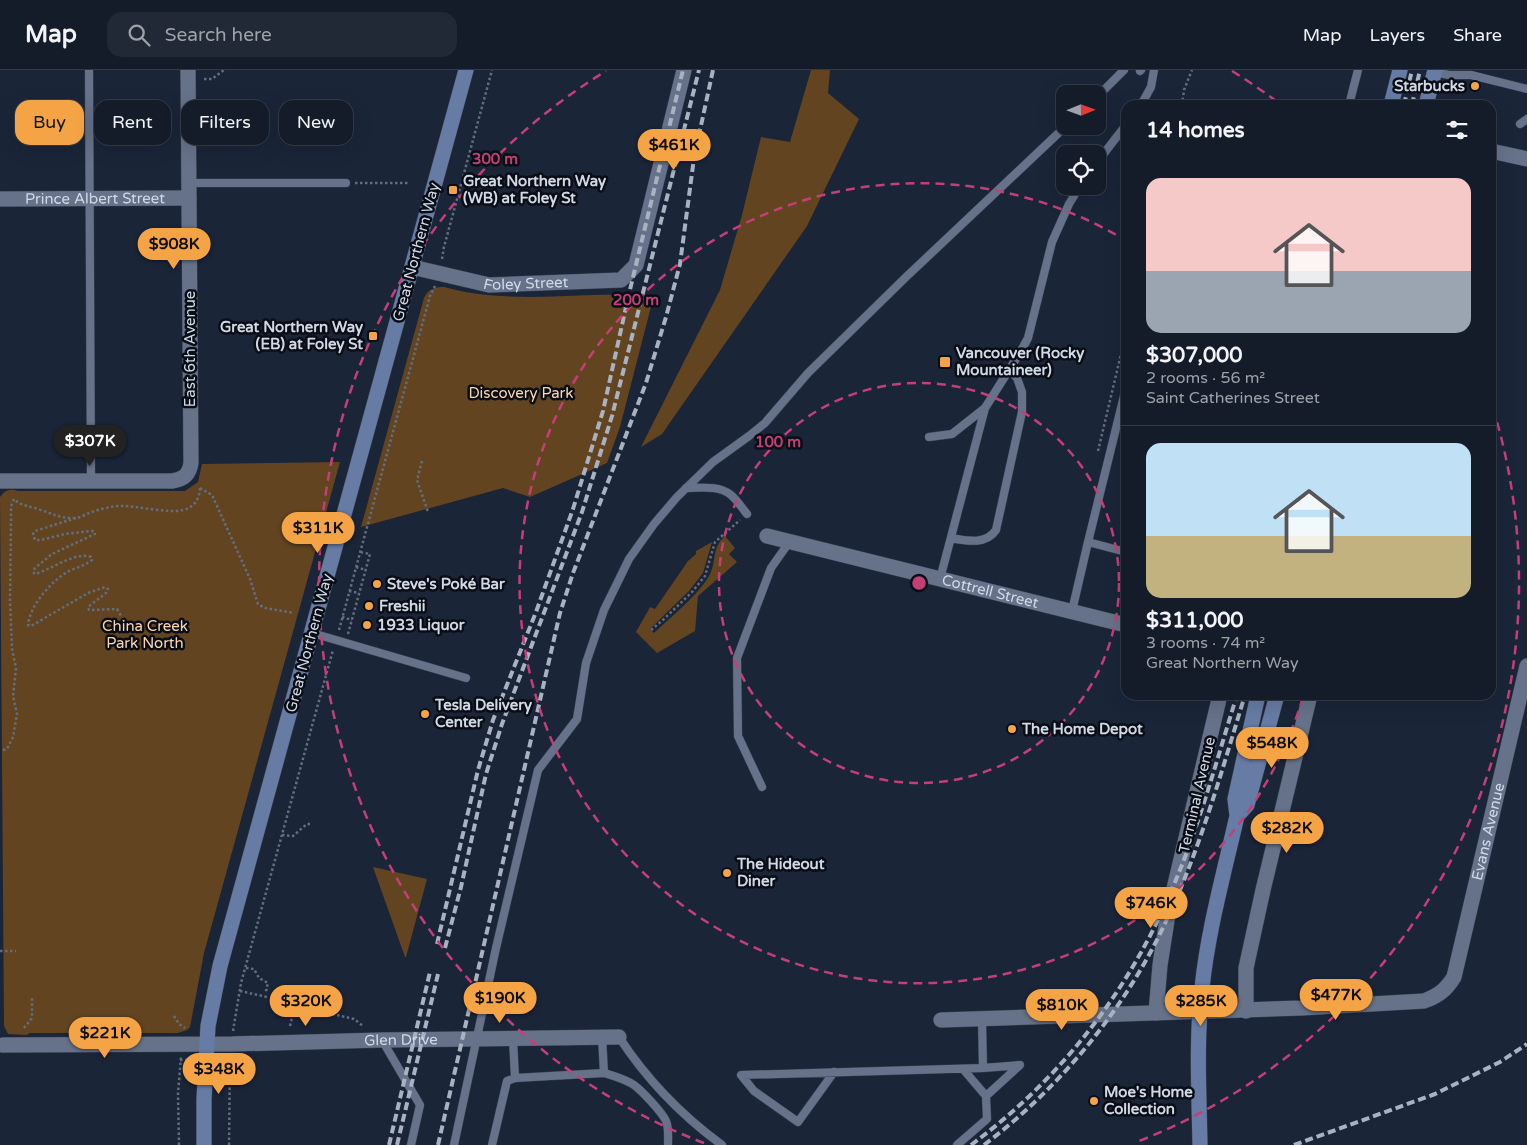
<!DOCTYPE html>
<html lang="en">
<head>
<meta charset="utf-8">
<style>
  :root { --surface:#141c2a; --page:#212936; --text:#f1f3f6; --muted:#9da1a8; --line:#333a47; --accent:#f4a444 }
  body { margin:0; font-family:"Varela Round",sans-serif; background:var(--page); color:var(--text); height:100vh; display:flex; flex-direction:column; font-size:19px; white-space:nowrap }
  * { box-sizing:border-box; margin:0 }
  p { font-size:16px; color:var(--muted) }
  .icon { flex:none; width:28px; height:28px; fill:none; stroke:currentColor; stroke-width:2; stroke-linecap:round; stroke-linejoin:round }
  .map { position:relative; flex:1; overflow:hidden }
  .sheet { position:absolute; left:1121px; top:30px; width:375px; height:600px; display:flex; flex-direction:column; background:var(--surface); border-radius:15px; box-shadow:0 5px 20px #0002,0 0 0 1px var(--line) }
  .sheet>* { flex:none }
  .banner { position:absolute; left:15px; top:30px; width:475px; height:45px; display:flex; gap:10px }
  .needle { width:32px; rotate:89deg }
  .fabs { position:absolute; left:1056px; top:15px; display:grid; gap:10px }
  .fabs a { display:grid; place-items:center; width:50px; height:50px; border-radius:10px; background:var(--surface); box-shadow:0 5px 20px #0002,0 0 0 1px var(--line); font-size:25px }
  .price { position:absolute; translate:-50% -42px; padding:0 11px; border-radius:18px; background:var(--accent); color:#111; font-size:16px; line-height:32px; filter:drop-shadow(0 1px 2px #0008) }
  .price::after { content:''; position:absolute; left:50%; top:30px; width:15px; height:11px; margin-left:-8px; background:inherit; clip-path:polygon(0 0,100% 0,50% 100%) }
  .price.selected { background:#222; color:#fff }
  ul { padding:0; list-style:none }
  li { display:grid; align-content:center; gap:10px; height:265px; padding:0 25px }
  li+li { border-top:1px solid var(--line) }
  li span { display:grid; place-items:center; height:155px; border-radius:15px; color:#555 }
  li>.icon { margin-inline-start:auto }
  span .icon { width:90px; height:90px; fill:#fffc; stroke-width:1 }
  li b { font-size:21px }
  h2 { display:flex; justify-content:space-between; align-items:center; height:60px; padding:0 25px; font-size:21px }
  .pill { padding:0 18px; border-radius:15px; background:var(--surface); box-shadow:0 5px 20px #0002,0 0 0 1px var(--line); font-size:18px; line-height:45px }
  .pill.selected { background:var(--accent); color:#111 }
  header { display:flex; align-items:center; gap:30px; box-sizing:border-box; height:70px; padding:0 25px; background:var(--surface); border-bottom:1px solid var(--line) }
  header strong { font-size:24px }
  nav { display:flex; gap:28px; margin-inline-start:auto; font-size:18px }
  .search { width:350px; height:45px; background:var(--page); display:flex; align-items:center; gap:12px; box-sizing:border-box; padding:0 18px; border-radius:15px; color:var(--muted); font-size:19px }
  .map>svg:first-child { display:block }
  .green { fill:#634421 }
  .lines { fill:none; stroke-linecap:round; stroke-linejoin:round }
  .lane-casing { stroke:#3a4252; stroke-width:9 }
  .street-casing { stroke:#3a4252; stroke-width:16 }
  .secondary-casing { stroke:#3a4252; stroke-width:16 }
  .path { stroke:#636d7e; stroke-width:2.5; stroke-dasharray:2.5 2.5; stroke-linecap:butt }
  .lane { stroke:#667289; stroke-width:8 }
  .street { stroke:#667289; stroke-width:15 }
  .secondary { stroke:#677ca4; stroke-width:15 }
  .rail { stroke:#a9b2c0; stroke-width:4; stroke-dasharray:8 4; stroke-linecap:butt }
  .secondary-bridge-casing { stroke:#3a4252; stroke-width:16; stroke-linecap:butt }
  .secondary-bridge { stroke:#677ca4; stroke-width:15 }
  .ring { fill:none; stroke:#c53f77; stroke-width:2.5; stroke-dasharray:9 6 }
  .poi-dot { fill:#f4a444; stroke:#090e16; stroke-width:2 }
  .labels { text-anchor:middle; stroke-width:5; stroke-linejoin:round; paint-order:stroke }
  .poi-label { font-size:15px; font-weight:bold; fill:#d1d9e6; stroke:#090e16; text-anchor:start }
  .street-label { font-size:15px; fill:#d1d9e6; stroke:#090e16 }
  .park-label { font-size:15px; fill:#fed6ae; stroke:#090e16 }
  .centre { fill:#c53f77; stroke:#090e16; stroke-width:2.5 }
  .ring-label { font-size:15px; text-anchor:middle; font-weight:bold; fill:#c53f77; stroke:#090e16; stroke-width:5; stroke-linejoin:round; paint-order:stroke }
</style>
</head>
<body>
<header>
<strong>Map</strong>
<div class="search"><svg class="icon" aria-label="search" viewBox="0 0 24 24"><circle cx="10" cy="10" r="6"/><path d="M15 15l6 6"/></svg>Search here</div>
<nav><a>Map</a><a>Layers</a><a>Share</a></nav>
</header>
<div class="map">
<svg width="1527" height="1075" viewBox="0 0 1527 1075">
  <rect width="100%" height="100%" fill="#1a2538"/>
  <path class="green" d="M811,0h19l-2,23 31,26 -52,107 -145,208 -21,13 79,-157 22,-75 19,-78 29,5z
    M444,217c68,19 140,4 210,8l-34,132 -13,36 -77,34 -27,-9 -142,39 63,-229c4,-9 11,-11 20,-11z
    M340,392l-136,491 -14,74 -3,3 -9,3h-148l-3,2 -19,-1 -4,-8 -4,-529c5,-7 10,-9 18,-6h167l13,-9 4,-18z
    M725,466l10,12 -6,6 8,8 -39,34 -3,35 -38,22 -21,-21 13,-23 1,-2 5,2 33,-48 8,-7v-3l16,-9 -9,31 -14,18 -39,38 4,4c15,-14 46,-40 55,-57 8,-14 2,-28 16,-40z
    M373,797l54,12 -21,78h-1z"/>
  <g class="lines">
    <defs>
      <path id="lane" d="M89,0l2,412
        M1140,1l1,-1
        M1434,2l15,3h22l56,14
        M1098,26l26,-26
        M1141,35l10,-18 3,-17
        M1349,35l9,-35
        M1520,54l7,-5
        M1098,91l28,-36
        M189,113h157
        M929,367l23,-3 33,-26
        M686,418c14,0 33,-3 45,7 6,5 11,13 16,19
        M951,468c16,3 35,7 45,-8l26,-118v-20l-5,-14 -8,-9
        M1088,472l38,-154
        M940,509l45,-171 36,-57 7,-13 24,-96 17,-38 11,-18
        M1072,541l16,-69 38,10
        M312,563l154,45
        M762,717l-24,-51 -1,-78 34,-90 19,-27
        M602,967l2,36c10,3 21,6 30,12 8,6 28,27 32,36 3,7 2,16 2,24
        M619,967c28,43 62,78 103,108
        M513,969l2,39
        M382,970l38,65 -9,40
        M983,998l37,-3 -34,31
        M834,1002l-36,50 -44,-31 -13,-16 242,-7 -1,-49
        M454,1075l42,-197 42,-178 39,-51 9,-56 18,-53 25,-51 25,-35 23,-27 36,-35 36,-26 16,-13 43,-50 97,-95 161,-152
        M492,1075l15,-64 8,-3 89,-5
        M957,1075l30,-26 -1,-23 -23,-27"/>
      <g id="street">
        <path d="M1491,81l36,8"/>
        <path id="s1" d="M0,129l189,-1"/>
        <path id="s2" d="M412,197l77,18 132,-5 15,-15 48,-195"/>
        <path d="M0,411h172c12,-2 17,-6 19,-18l-3,-393"/>
        <path id="s3" d="M767,466l359,89"/>
        <path d="M1246,941v-43l17,-78 47,-195"/>
        <path d="M1156,943l4,-48 8,-51 52,-219"/>
        <path id="s4" d="M941,950l360,-12 123,-7c14,-5 22,-11 30,-24l73,-311"/>
        <path id="s5" d="M3,975l229,-1 150,-4 237,-3"/>
      </g>
      <path id="secondary" d="M1391,35l9,-35
        M1426,35l9,-35
        M1237,746l10,-11 30,-110
        M1237,746l-2,-17 23,-104
        M204,1075v-46l4,-73 12,-60 246,-896"/>
    </defs>
    <use href="#lane" class="lane-casing"/>
    <use href="#street" class="street-casing"/>
    <use href="#secondary" class="secondary-casing"/>
    <path class="path" d="M204,9h8l12,-9
      M1182,35l2,-15 8,-20
      M355,113h54
      M442,189l2,-12 48,-177
      M1098,381l28,-118
      M422,391l-5,19 11,32
      M200,418l12,7 38,84 8,25 7,4 29,5
      M76,448l-41,13 -2,3 2,6h6l24,-6 26,-3h3l1,3 -43,20 -17,14 -2,4 2,2c16,-4 40,-23 56,-17l1,3c-8,6 -17,8 -25,12 -16,10 -37,33 -39,53l3,1 57,-33 17,-6 3,2 -2,4 -18,14 1,3 28,-1 6,10
      M356,497l10,3
      M349,521l10,2
      M342,547l10,3
      M339,560l91,-334 5,-10
      M651,560l13,-11 28,-27 13,-16 10,-34 25,-22
      M348,564l22,-80 -10,-2
      M3,680l4,-1 6,-12 4,-23 -4,-18 3,-28 -4,-19 -2,-48 1,-79v-16l3,-7c7,7 15,7 24,10 13,4 23,10 37,9 4,0 10,-3 14,-5 11,-4 22,-7 33,-7 17,0 48,8 61,4 11,-2 17,-12 17,-22
      M282,765l11,1 14,-12h3
      M0,881h16
      M246,898l8,1 5,9 9,5 -2,7h3
      M240,921l27,6
      M303,937l51,12 9,7
      M174,946l5,8 6,4
      M290,956l3,-13
      M24,958l8,-10v-20
      M233,961l8,-48 92,-333
      M180,990h13
      M219,990h11
      M179,1075l-1,-52 3,-36
      M229,1075l1,-89"/>
    <use href="#lane" class="lane"/>
    <use href="#street" class="street"/>
    <use href="#secondary" class="secondary"/>
    <path class="rail" d="M1404,35l8,-35
      M1412,35l8,-35
      M437,874l41,-174 15,-50 43,-108 37,-103 30,-98 25,-113 55,-228
      M445,878l16,-61 25,-113 16,-50 80,-212 30,-96 87,-346
      M389,1075l41,-173
      M397,1075l41,-171
      M438,1075l122,-532 13,-40 73,-190 20,-66 14,-53 14,-106 19,-88
      M971,1075c87,-64 155,-150 198,-249 29,-65 47,-134 68,-201
      M984,1075c78,-59 143,-138 184,-228 33,-71 54,-147 77,-222
      M1294,1075l141,-51 65,-32 27,-18"/>
    <defs>
      <path id="secondary-bridge" d="M1200,1075c-1,-52 -4,-105 2,-157 6,-58 22,-115 35,-172"/>
    </defs>
    <use href="#secondary-bridge" class="secondary-bridge-casing"/>
    <use href="#secondary-bridge" class="secondary-bridge"/>
  </g>
  <g class="ring">
    <circle cx="919" cy="513" r="200"/>
    <path d="M1303 627A400 400 0 1 1 1125 170"/>
    <path d="M704 1073A600 600 0 0 1 606 1M1232 1A600 600 0 0 1 1280 34M1493 338A600 600 0 0 1 1134 1073"/>
  </g>
  <g class="poi-dot">
    <circle cx="1475" cy="16" r="5"/>
    <rect x="448" y="115" width="10" height="10" rx="2.5"/>
    <rect x="368" y="261" width="10" height="10" rx="2.5"/>
    <rect x="939" y="286" width="12" height="12" rx="2.5"/>
    <circle cx="377" cy="514" r="5"/>
    <circle cx="369" cy="536" r="5"/>
    <circle cx="367" cy="555" r="5"/>
    <circle cx="425" cy="644" r="5"/>
    <circle cx="1012" cy="659" r="5"/>
    <circle cx="727" cy="803" r="5"/>
    <circle cx="1094" cy="1031" r="5"/>
  </g>
  <g class="labels">
    <g class="poi-label">
      <text x="1465" y="21" text-anchor="end">Starbucks</text>
      <text x="463" y="116">Great Northern Way<tspan x="463" dy="17">(WB) at Foley St</tspan></text>
      <text x="363" y="262" text-anchor="end">Great Northern Way<tspan x="363" dy="17">(EB) at Foley St</tspan></text>
      <text x="956" y="288">Vancouver (Rocky<tspan x="956" dy="17">Mountaineer)</tspan></text>
      <text x="387" y="519">Steve's Poké Bar</text>
      <text x="379" y="541">Freshii</text>
      <text x="377" y="560">1933 Liquor</text>
      <text x="435" y="640">Tesla Delivery<tspan x="435" dy="17">Center</tspan></text>
      <text x="1022" y="664">The Home Depot</text>
      <text x="737" y="799">The Hideout<tspan x="737" dy="17">Diner</tspan></text>
      <text x="1104" y="1027">Moe's Home<tspan x="1104" dy="17">Collection</tspan></text>
    </g>
    <g class="street-label">
      <text dy="5" stroke="none"><textPath href="#s1" startOffset="95">Prince Albert Street</textPath></text>
      <text transform="translate(416 182) rotate(-75)" y="5">Great Northern Way</text>
      <text dy="5" stroke="none"><textPath href="#s2" startOffset="116">Foley Street</textPath></text>
      <text transform="translate(190 279) rotate(-90)" y="5">East 6th Avenue</text>
      <text dy="5" stroke="none"><textPath href="#s3" startOffset="230">Cottrell Street</textPath></text>
      <text transform="translate(309 573) rotate(-75)" y="5">Great Northern Way</text>
      <text transform="translate(1197 725) rotate(-77)" y="5">Terminal Avenue</text>
      <text dy="5" stroke="none"><textPath href="#s4" startOffset="672">Evans Avenue</textPath></text>
      <text dy="5" stroke="none"><textPath href="#s5" startOffset="398">Glen Drive</textPath></text>
    </g>
    <g class="park-label">
      <text x="521" y="328">Discovery Park</text>
      <text x="145" y="561">China Creek<tspan x="145" dy="17">Park North</tspan></text>
    </g>
  </g>
  <circle cx="919" cy="513" r="8" class="centre"/>
  <g class="ring-label">
    <text x="495" y="94">300 m</text>
    <text x="636" y="235">200 m</text>
    <text x="778" y="377">100 m</text>
  </g>
</svg>
<div class="fabs">
<a><svg class="needle" viewBox="-14 -14 28 28"><path d="M0-13l5 13h-10z" fill="#e53935"/><path d="M0 13l5-13h-10z" fill="#9da1a8"/></svg></a>
<a><svg class="icon" aria-label="locate" viewBox="0 0 24 24"><circle cx="12" cy="12" r="6"/><path d="M12 2v4M12 18v4M2 12h4M18 12h4"/></svg></a>
</div>
<b class="price" style="left:674px;top:101px">$461K</b>
<b class="price" style="left:174px;top:200px">$908K</b>
<b class="price selected" style="left:90px;top:397px">$307K</b>
<b class="price" style="left:318px;top:484px">$311K</b>
<b class="price" style="left:1272px;top:699px">$548K</b>
<b class="price" style="left:1287px;top:784px">$282K</b>
<b class="price" style="left:1151px;top:859px">$746K</b>
<b class="price" style="left:1336px;top:951px">$477K</b>
<b class="price" style="left:500px;top:954px">$190K</b>
<b class="price" style="left:306px;top:957px">$320K</b>
<b class="price" style="left:1201px;top:957px">$285K</b>
<b class="price" style="left:1062px;top:961px">$810K</b>
<b class="price" style="left:105px;top:989px">$221K</b>
<b class="price" style="left:219px;top:1025px">$348K</b>
<div class="banner">
<a class="pill selected">Buy</a>
<a class="pill">Rent</a>
<a class="pill">Filters</a>
<a class="pill">New</a>
</div>
<section class="sheet">
<h2>14 homes<svg class="icon" aria-label="filters" viewBox="0 0 24 24"><path d="M4 7h16M4 17h16"/><circle cx="9" cy="7" r="2"/><circle cx="15" cy="17" r="2"/></svg></h2>
<ul>
<li><span style="background:linear-gradient(#f6c9c9 60%,#9aa5b1 0)"><svg class="icon" aria-label="home" viewBox="0 0 24 24"><path d="M3 11l9-7 9 7M6 9v11h12V9"/></svg></span><div><b>$307,000</b><p>2 rooms · 56 m²</p><p>Saint Catherines Street</p></div></li>
<li><span style="background:linear-gradient(#bfe0f5 60%,#c2b280 0)"><svg class="icon" aria-label="home" viewBox="0 0 24 24"><path d="M3 11l9-7 9 7M6 9v11h12V9"/></svg></span><div><b>$311,000</b><p>3 rooms · 74 m²</p><p>Great Northern Way</p></div></li>
</ul>
</section>
</div>
</body>
</html>
